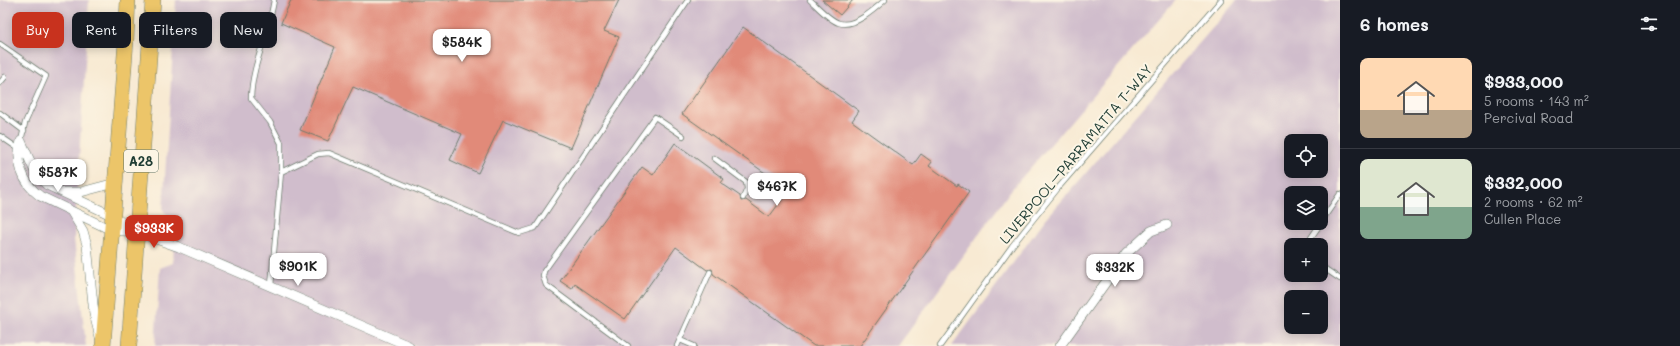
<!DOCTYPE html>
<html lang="en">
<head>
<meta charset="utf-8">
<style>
  :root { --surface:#171b24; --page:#20242c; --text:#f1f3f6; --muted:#9ea1a6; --line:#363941; --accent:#c8321e }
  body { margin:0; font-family:Mali,sans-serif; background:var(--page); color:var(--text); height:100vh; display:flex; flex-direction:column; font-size:15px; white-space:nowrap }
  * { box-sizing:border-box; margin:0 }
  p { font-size:13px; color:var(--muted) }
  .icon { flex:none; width:22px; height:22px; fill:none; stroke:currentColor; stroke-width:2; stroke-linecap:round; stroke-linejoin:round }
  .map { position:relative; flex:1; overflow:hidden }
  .panel { display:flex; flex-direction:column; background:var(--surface); width:340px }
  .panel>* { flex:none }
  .guide { position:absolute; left:12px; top:12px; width:380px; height:36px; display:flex; gap:8px }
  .fabs { position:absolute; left:1284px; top:134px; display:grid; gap:8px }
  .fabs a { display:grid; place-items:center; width:44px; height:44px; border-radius:8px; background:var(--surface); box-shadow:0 2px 10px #0003; font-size:20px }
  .price { position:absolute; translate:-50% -34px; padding:0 9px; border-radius:8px; background:#fff; color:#222; font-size:13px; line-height:26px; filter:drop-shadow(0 1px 2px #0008) }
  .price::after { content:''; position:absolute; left:50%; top:24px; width:12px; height:9px; margin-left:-6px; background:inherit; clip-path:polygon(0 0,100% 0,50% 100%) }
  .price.active { background:var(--accent); color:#fff }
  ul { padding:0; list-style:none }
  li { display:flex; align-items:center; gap:12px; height:100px; padding:0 20px }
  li+li { border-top:1px solid var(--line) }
  li span { display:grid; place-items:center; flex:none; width:112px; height:80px; border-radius:8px; color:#555 }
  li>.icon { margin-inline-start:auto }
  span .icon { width:48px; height:48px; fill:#fffc; stroke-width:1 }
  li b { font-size:17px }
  h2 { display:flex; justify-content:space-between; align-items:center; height:48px; padding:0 20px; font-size:17px }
  .chip { padding:0 14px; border-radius:8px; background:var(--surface); box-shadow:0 2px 10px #0003; font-size:14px; line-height:36px }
  .chip.active { background:var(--accent); color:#fff }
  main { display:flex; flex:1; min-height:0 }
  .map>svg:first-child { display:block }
  .industrial { fill:#d0bdcc; fill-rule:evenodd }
  .building { fill:#e18a79 }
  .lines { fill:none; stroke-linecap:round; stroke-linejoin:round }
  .service-casing { stroke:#6b7a6c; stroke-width:6 }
  .minor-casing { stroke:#6b7a6c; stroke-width:10 }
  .trunk-casing { stroke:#6b7a6c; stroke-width:16 }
  .service { stroke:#fff; stroke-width:4.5 }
  .minor { stroke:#fff; stroke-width:9 }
  .trunk { stroke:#ecc569; stroke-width:15 }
  .labels { text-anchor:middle; stroke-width:4; stroke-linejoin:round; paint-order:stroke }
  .shield { fill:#fcf5e5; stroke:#617469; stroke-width:1 }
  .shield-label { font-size:13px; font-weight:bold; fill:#1f3d34 }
  .street-label { font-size:14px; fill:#1f3d34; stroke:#fcf5e5 }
</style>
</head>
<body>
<main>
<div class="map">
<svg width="1340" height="346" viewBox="0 0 1340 346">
  <rect width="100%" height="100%" fill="#fcf5e5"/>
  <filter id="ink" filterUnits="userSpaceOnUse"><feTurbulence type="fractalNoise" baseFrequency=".025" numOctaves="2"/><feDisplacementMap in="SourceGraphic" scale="8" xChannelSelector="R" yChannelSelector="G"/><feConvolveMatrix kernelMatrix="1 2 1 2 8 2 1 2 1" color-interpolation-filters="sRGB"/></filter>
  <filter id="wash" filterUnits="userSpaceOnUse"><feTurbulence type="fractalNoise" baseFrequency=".012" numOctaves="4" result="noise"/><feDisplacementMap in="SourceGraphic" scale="16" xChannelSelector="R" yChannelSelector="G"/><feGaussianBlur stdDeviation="0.9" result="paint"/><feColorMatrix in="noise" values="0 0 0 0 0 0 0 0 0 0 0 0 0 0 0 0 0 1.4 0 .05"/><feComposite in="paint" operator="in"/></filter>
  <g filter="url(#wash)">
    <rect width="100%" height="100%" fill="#f8ead3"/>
    <path class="industrial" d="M0,0h89l-15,239 12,107h-86z
      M176,0h1000l-165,190 -113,156h-743l5,-78 13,-5 2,-37 -12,-16z
      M1237,0h103v346h-388l92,-125zM1291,141h30v30h-30zM1291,193h30v30h-30zM1291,245h30v30h-30zM1291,297h30v30h-30z"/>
    <g id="blocks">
      <path class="building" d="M291,0h328l-15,31 15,6 -48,111 -68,-28 -25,53 -28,-13 12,-26 -109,-47 -25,54 -28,-11 35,-83 -54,-24z
        M822,0h31l-13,15z
        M743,27l116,84 -7,10 61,44 8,-11 11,8 -3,4 28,20 1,-2 11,8 -109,154h-46l-101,-72 -1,-5 -5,1 -31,-23 -51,72 -50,-35 -3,5 -12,-8 82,-114 11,8 22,-32 49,36 -3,4 19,13 1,5 5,-1 23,17 20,-27 -107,-76z"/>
    </g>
  </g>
  <g filter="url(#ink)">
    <use href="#blocks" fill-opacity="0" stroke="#6b7a6c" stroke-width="1"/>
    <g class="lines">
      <defs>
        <path id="service" d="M810,0c8,7 19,20 29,23 15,5 36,-14 46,-23
          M0,44l46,32 -21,47 -4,18
          M0,83l5,-6
          M0,113l24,18
          M0,136l19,13
          M714,158l32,24 1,7 -4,9
          M281,172l37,-18 11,-1 190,80 16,-5 153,-228
          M1321,222l19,-28
          M1306,245l15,-22
          M1321,266l19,13
          M271,286l10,-114v-29l-11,-21 -19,-24c1,-34 18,-65 23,-98
          M680,340l14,6
          M628,346l-82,-61 -3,-9 1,-5 111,-154 28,19
          M677,346l33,-74
          M940,346l72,-100 47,-59 162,-187"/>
        <path id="minor" d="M21,141c-6,20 1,42 19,55l71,34 25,2 43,15 230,99
          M21,141l15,33 11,11 66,31 21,15
          M64,192h17l34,-9
          M71,211l12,20 4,14 7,69 6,23
          M1060,346l66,-92 25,-23 16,-6"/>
        <path id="trunk" d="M103,346l23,-305 2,-41
          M129,346l24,-346"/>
      </defs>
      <use href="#service" class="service-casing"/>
      <use href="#minor" class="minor-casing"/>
      <use href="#trunk" class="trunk-casing"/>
      <use href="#service" class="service"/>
      <use href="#minor" class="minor"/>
      <use href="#trunk" class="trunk"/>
    </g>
  </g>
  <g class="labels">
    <rect class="shield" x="124" y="150" width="34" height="22" rx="3"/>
    <g class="shield-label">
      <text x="141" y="166">A28</text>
    </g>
    <g class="street-label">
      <text transform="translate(1076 154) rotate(-50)" y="5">LIVERPOOL–PARRAMATTA T-WAY</text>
    </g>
  </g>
</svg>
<div class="fabs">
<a><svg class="icon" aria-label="locate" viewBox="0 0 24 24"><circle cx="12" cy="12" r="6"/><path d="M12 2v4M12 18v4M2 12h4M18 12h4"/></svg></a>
<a><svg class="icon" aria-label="layers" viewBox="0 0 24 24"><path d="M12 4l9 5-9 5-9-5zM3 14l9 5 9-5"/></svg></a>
<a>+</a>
<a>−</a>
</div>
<b class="price" style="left:462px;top:63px">$584K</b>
<b class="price" style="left:58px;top:193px">$587K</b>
<b class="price" style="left:777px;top:207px">$467K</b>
<b class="price active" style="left:154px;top:249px">$933K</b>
<b class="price" style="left:298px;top:287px">$901K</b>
<b class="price" style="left:1115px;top:288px">$332K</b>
<div class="guide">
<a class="chip active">Buy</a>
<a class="chip">Rent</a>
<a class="chip">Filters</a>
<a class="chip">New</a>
</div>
</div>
<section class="panel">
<h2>6 homes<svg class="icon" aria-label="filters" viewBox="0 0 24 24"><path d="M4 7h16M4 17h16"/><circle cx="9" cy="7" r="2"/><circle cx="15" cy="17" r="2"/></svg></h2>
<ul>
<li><span style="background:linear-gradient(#ffd9b3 65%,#b9a48a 0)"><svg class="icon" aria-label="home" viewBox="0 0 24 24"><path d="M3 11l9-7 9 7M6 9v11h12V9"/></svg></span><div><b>$933,000</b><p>5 rooms · 143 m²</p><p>Percival Road</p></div></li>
<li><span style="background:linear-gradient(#dfe7d0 60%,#7fa58c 0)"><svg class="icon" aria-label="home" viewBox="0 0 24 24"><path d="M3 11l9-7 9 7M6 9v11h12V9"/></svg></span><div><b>$332,000</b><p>2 rooms · 62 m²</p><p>Cullen Place</p></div></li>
</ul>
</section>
</main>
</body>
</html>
